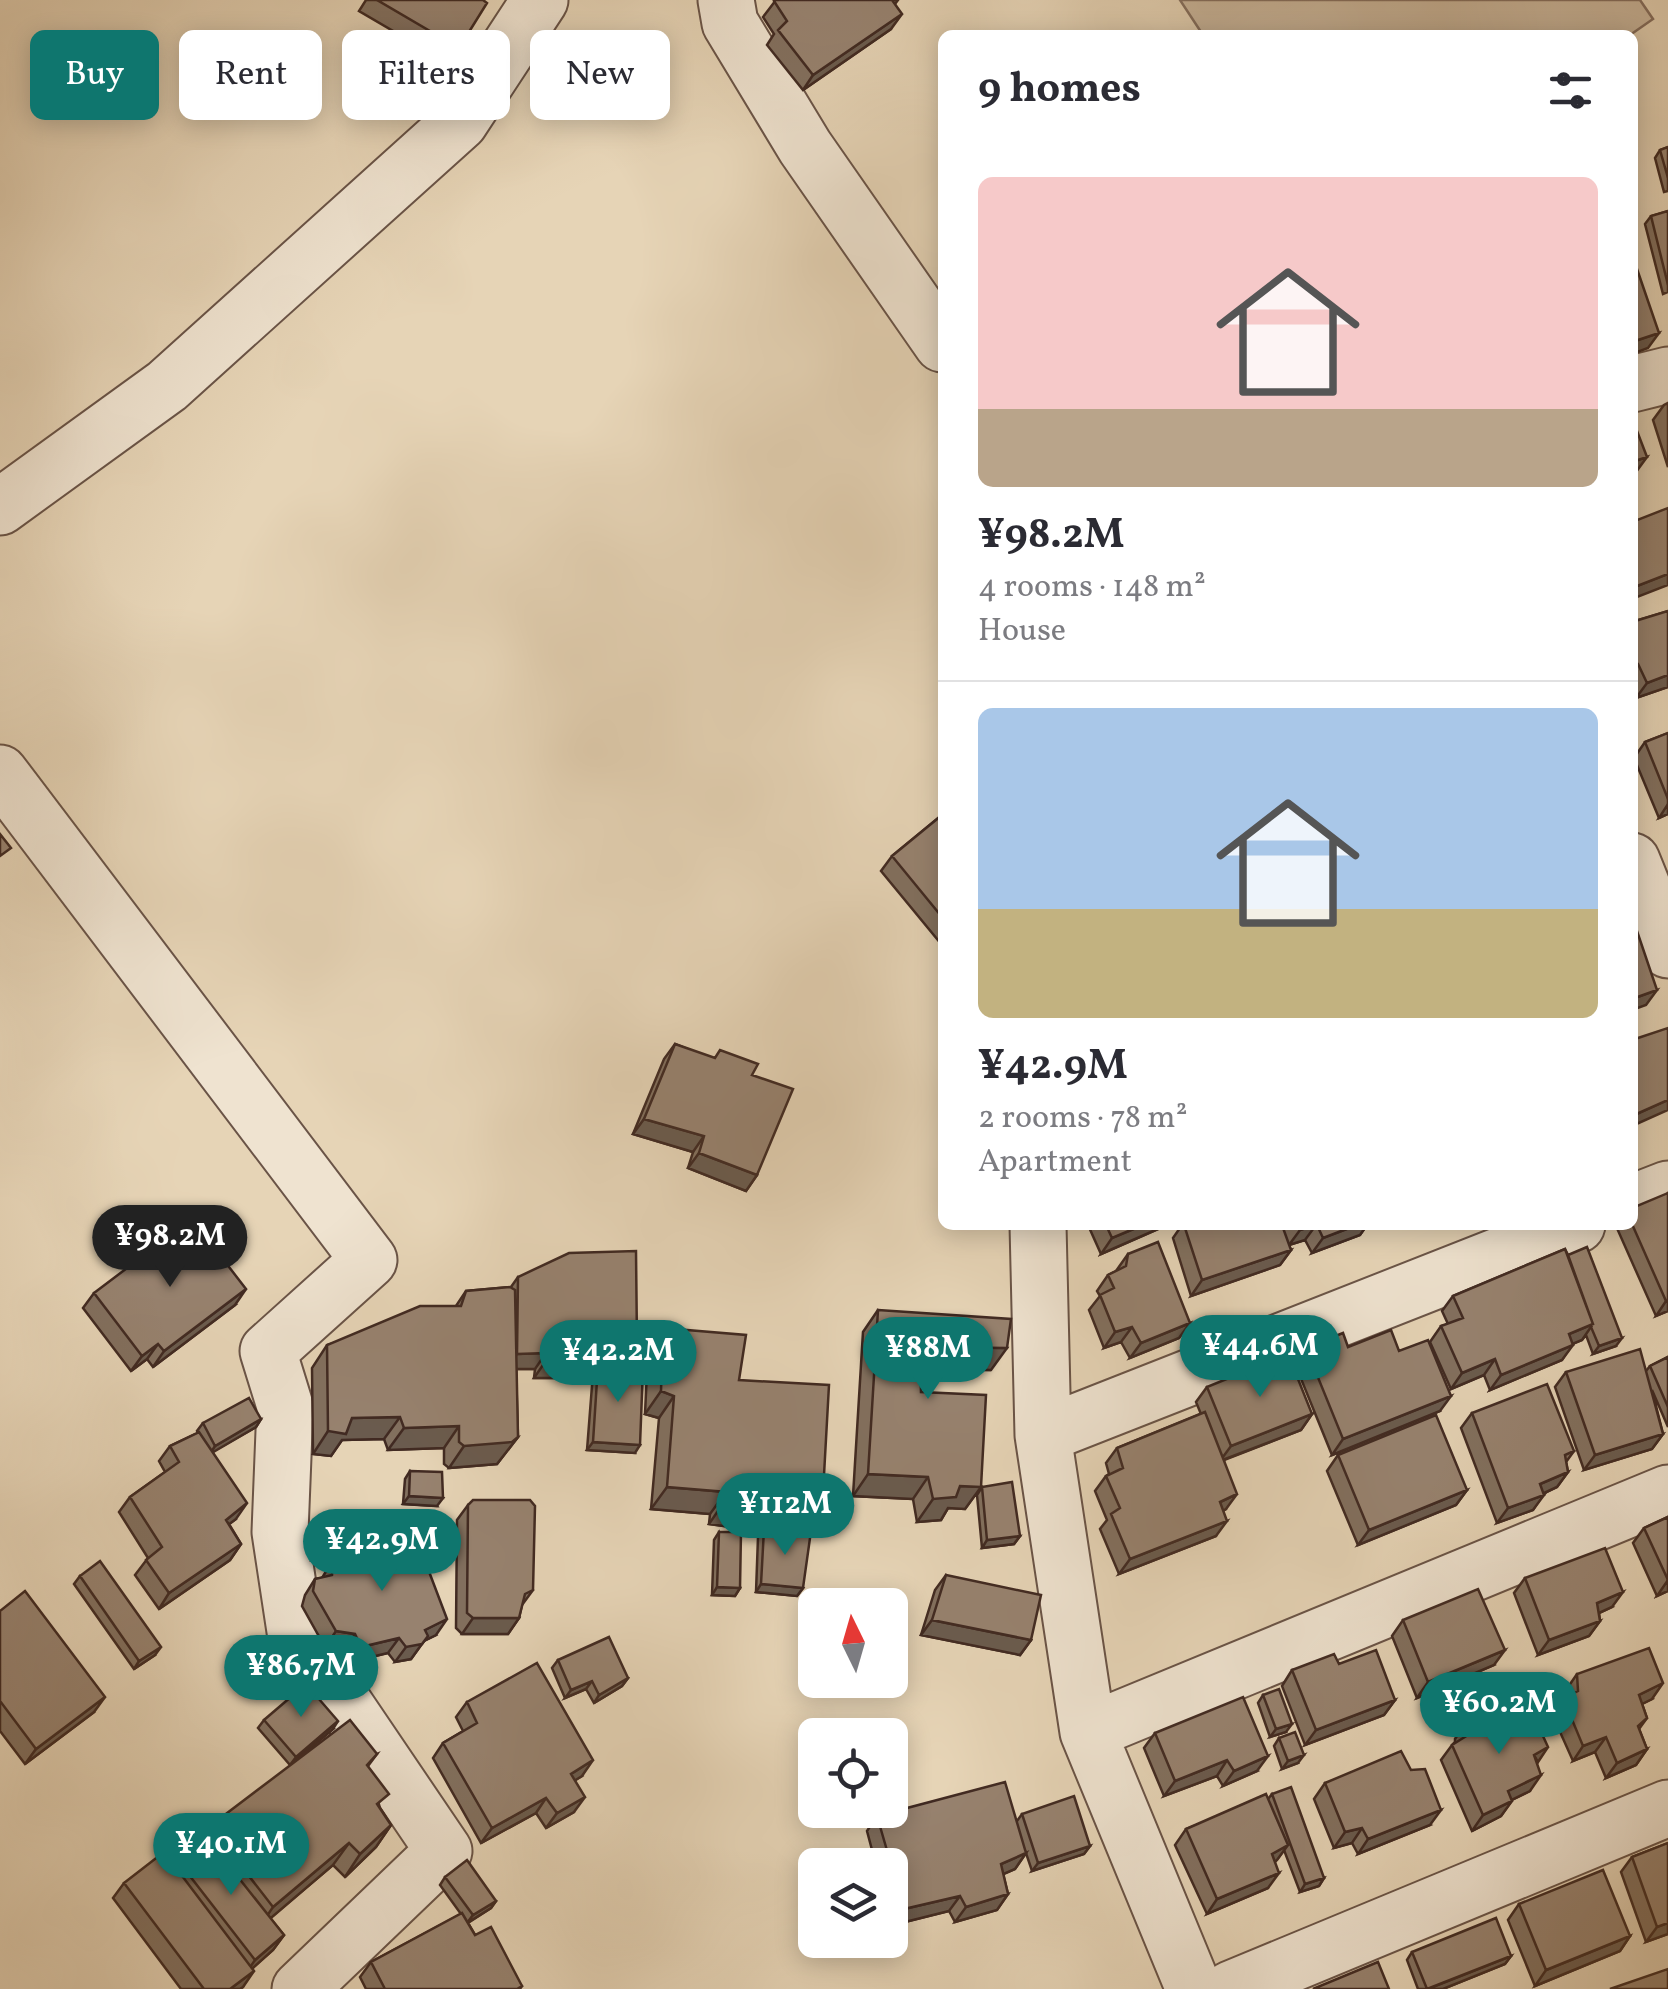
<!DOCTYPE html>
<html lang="en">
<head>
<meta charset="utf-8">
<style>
  :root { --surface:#fff; --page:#f7f7f7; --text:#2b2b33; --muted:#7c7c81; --line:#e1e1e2; --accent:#0f766e }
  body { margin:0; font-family:Vollkorn,serif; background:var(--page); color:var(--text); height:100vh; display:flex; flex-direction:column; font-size:38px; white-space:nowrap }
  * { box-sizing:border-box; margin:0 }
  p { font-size:32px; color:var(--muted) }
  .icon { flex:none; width:55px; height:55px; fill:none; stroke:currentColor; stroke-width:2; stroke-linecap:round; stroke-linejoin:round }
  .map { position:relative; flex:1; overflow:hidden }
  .sheet { position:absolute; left:938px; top:30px; width:700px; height:1200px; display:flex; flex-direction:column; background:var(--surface); border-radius:15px; box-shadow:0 5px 25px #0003 }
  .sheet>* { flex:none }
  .hud { position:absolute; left:30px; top:30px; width:758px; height:90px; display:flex; gap:20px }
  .needle { width:65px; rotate:355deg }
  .controls { position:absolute; left:798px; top:1588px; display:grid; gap:20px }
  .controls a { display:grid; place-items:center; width:110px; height:110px; border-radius:15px; background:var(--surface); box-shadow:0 5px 25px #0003; font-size:50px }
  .price { position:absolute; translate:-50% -85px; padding:0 22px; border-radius:35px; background:var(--accent); color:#fff; font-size:32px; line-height:65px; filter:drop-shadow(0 2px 5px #0008) }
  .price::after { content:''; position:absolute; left:50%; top:60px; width:30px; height:22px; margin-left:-15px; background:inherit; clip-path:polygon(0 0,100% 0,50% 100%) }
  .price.selected { background:#222; color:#fff }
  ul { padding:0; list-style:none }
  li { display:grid; align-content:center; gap:20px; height:530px; padding:0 40px }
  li+li { border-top:2px solid var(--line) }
  li span { display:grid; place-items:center; height:310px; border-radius:15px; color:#555 }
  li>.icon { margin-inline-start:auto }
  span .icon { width:180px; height:180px; fill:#fffc; stroke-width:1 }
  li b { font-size:42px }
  h2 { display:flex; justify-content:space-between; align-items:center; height:120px; padding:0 40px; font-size:42px }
  .pill { padding:0 35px; border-radius:15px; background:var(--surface); box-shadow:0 5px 25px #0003; font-size:35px; line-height:90px }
  .pill.selected { background:var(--accent); color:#fff }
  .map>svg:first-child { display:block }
  .green { fill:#cab79d; stroke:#867060; stroke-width:2.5 }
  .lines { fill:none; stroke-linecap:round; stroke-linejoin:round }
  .street-casing { stroke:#6a5447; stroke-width:59 }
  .street { stroke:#efe3d0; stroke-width:55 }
  .wall { fill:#82705f; stroke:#412a22; stroke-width:2.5 }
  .shaded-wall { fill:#6a5b4e; stroke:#412a22; stroke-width:2.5 }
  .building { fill:#97826f; stroke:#412a22; stroke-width:2.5 }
</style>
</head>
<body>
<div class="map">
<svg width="1668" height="1989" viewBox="0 0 1668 1989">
  <rect width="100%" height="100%" fill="#e6d4b6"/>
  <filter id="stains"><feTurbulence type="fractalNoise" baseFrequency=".002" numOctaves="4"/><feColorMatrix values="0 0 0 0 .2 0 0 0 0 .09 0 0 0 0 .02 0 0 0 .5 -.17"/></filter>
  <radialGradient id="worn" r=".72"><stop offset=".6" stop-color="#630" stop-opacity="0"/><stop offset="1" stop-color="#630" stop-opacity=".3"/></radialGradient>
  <path class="green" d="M1180,0h460l13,19 -23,16h-427z"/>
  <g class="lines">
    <defs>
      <path id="street" d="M726,0l4,23 75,124 137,197
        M1632,384l36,-9
        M0,507l167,-121 293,-264 80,-122
        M0,773l369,487 -101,91 17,55 -5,126 15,99 149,220 -144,138
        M1632,861l36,89
        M1632,1203l36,-14
        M1038,1225l5,210 45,297 106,257
        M1043,1435l534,-210
        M1088,1732l580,-239
        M1231,1989l437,-181"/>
    </defs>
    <use href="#street" class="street-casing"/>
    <use href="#street" class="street"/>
  </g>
  <path class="wall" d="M366,0h117l-24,48 -11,15 -89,-52z
    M776,0h122l-3,4 -4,25 -88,61 -36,-45 7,-11 -11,-17z
    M1668,147v44l-4,1 -9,-34 5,-8z
    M1668,211v81l-5,2 -18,-70 6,-8z
    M1668,403v64l-15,-47 11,-15z
    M1668,611v76l-32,11 -4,-7v-69z
    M1668,733v81l-9,4 -25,-60 11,-16z
    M942,815v130l-61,-74 11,-15z
    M675,1044l77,31 5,100 -11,16 -58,-23 5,-16 -60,-18 31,-75z
    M1668,1193v118l-12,5 -40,-90 16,-1z
    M1088,1225h79l-66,29z
    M1182,1225h185l-7,10 -48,18 -7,-13 -16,5 2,5 -11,15 -89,31 -18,-58z
    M1565,1249l51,97 -23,8 -7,-19 -4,5 -10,4 -10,16 -72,30 -6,-15 -33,14 -21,-47 11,-16 7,-2 -6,-13 11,-15z
    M1128,1254l62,69 -11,15 -49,20 -9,-16 -17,6 -15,-38 11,-14 -3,-5 11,-16 8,-4z
    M518,1277l109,83 -39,4 -10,14h-44l1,-9h-19l2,68 -21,27 -48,4 -5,-4v-16l-56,2 -4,-11 -42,1 -11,16 -18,-2 -1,-86 15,-23 129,-39 10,-15 45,-4z
    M94,1293l141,12 -82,62 -6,-8 -16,12 -48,-63z
    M878,1310l113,60 -70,-1v23l60,95 -16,22 -17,-1 -7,12 -24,2 -4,-23 -60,-3 10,-164z
    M663,1328l76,52 68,135 -51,-1 -11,15 -36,-5 1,-10 -59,-5 8,-91 -14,-4 3,-64z
    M1348,1347l51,4 41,60 -108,44 -37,-91 11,-16z
    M1668,1357v70l-16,-37 11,44 -11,15 -68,21 -29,-83 11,-15 80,-1 4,-5z
    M598,1365l37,88 -48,-3 6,-77z
    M1207,1387l105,27 -11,16 -77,30 2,49 -3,2 -7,25 -97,38 -19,-45 7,-9 -12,-29 11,-15 3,-2 -3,-11 11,-15 84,-34 -5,-12z
    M1472,1413l102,38 -8,11 2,10 -11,15 -14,7 -10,16 -36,13 -36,-95z
    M261,1419l-5,8 -44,25 24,67 -7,5 12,20 -11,16 -71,49 -24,-34 13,-17 -29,-46 11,-15 35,-25 -6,-11 11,-15 28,-13 -1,-2 6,-8z
    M1338,1455l129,35 -11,15 -98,40 -31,-74z
    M410,1471l27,35 -34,-2 2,-25z
    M982,1487l38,49 -6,8 -32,4 -5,-53z
    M468,1505l65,85 -11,15 -3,13 -11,16h-46l-6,-6 1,-108z
    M1668,1517v74l-11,5 -24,-53 11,-15z
    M354,1524l-42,36 -3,-22 6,-8z
    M764,1529l39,59 -6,8 -41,-4 2,-55z
    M719,1532l21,56 -5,8 -23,-1 2,-55z
    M333,1560l103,75 -12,6 -13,18 -16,3 -7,-9 -38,9 -5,-12 -20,-3 -23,-41 3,-11 10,-16 7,-1z
    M946,1575l85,65 -11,15 -99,-20 14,-45z
    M80,1576l75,79 -21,14 -60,-85z
    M1525,1578l87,29 -13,6 1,8 -11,15 -51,19 -24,-62z
    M0,1611l94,101 -69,52 -25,-33z
    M1403,1620l91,45 -77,33 -25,-62z
    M558,1660l70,18 -6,8 -28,17 -8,-14 -21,9 -13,-30z
    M1339,1664l56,36 -11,15 -79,30 -23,-59 10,-16z
    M1577,1674l75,25 -10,5 5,14 -8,11 8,20 -11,16 -30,13 -11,-26 -22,9 -21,-47 11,-16 4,-2 -1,-6z
    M1263,1695l23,37 -16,5 -12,-34z
    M467,1702l115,74 -7,4 -1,32 -28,16 -10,-15 -55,30 -48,-85 10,-15 20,-12 -7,-14z
    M264,1720l69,9 -43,36 -32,-37z
    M1465,1724l55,6 17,33 -7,28 -18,9 -11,16 -29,15 -31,-71 11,-15 3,-3v-3z
    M1155,1733l102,38 -34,15 -6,-10 -53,20 -20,-48z
    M1279,1738l19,25 -16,6 -8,-23z
    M377,1754l-9,12 12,42 11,17 -15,22 -31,30 -12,-12 -63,53 14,17 -11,15 -21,18 -9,19 -3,2h-59l-68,-91 11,-15 51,-16 35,-41z
    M1325,1783l105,42 -72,29 -6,-11 -18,5 -20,-49z
    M1272,1794l52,84 -5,8 -19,6 -16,-42 -9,12 -7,26 -61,26 -32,-69 11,-16 82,-30z
    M1022,1814l68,32 -6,8 -52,17 -6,-18 -11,16 -12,5 5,20 -11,16 -42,12 -6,-11 -56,14 -3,-10v-50h-14l-9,-34 10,-15 140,5z
    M1668,1843v91l-22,8 -25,-70 11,-15z
    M445,1877l51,24 -5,7 -23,15 7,12 47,51 -2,3h-154l-6,-12 11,-15 90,-48 -21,-29z
    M1519,1904l111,32 -10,15 -85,35 -27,-66z
    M1412,1952l99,4 -6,8 -62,25h-25l-11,-29z"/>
  <path class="shaded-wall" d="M902,14l-11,15 -88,61 10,-15z
    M1659,333l-11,15 -16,6v-12z
    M1647,457l-11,15 -4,2v-12z
    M1668,574v11l-36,14v-11z
    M1668,675v12l-32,11 11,-15z
    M1668,804v10l-9,4z
    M1657,990l-11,15 -14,5v-11z
    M1668,1100v10l-36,16v-10z
    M644,1119l60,17 -11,16 -60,-18z
    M699,1153l58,22 -11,16 -58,-23z
    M1143,1225h24l-66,29 11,-16z
    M1316,1225l-11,15 -16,5 11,-15z
    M1357,1225h10l-7,10 -48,18 11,-15z
    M1291,1250l-11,15 -89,31 11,-16z
    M246,1289l-11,16 -82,62 11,-16z
    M1668,1300v11l-12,5 10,-15z
    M1190,1323l-11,15 -49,20 11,-15z
    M1593,1324l-11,16 -24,10 11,-16z
    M1132,1327l-11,15 -17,6 11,-16z
    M1622,1338l-6,8 -23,8 6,-8z
    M158,1344l-11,15 -16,12 11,-15z
    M637,1344l-10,16 -39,4 -10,14h-44l11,-16 47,-13z
    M1573,1345l-11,15 -72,30 11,-15z
    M920,1347l87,1 -16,22 -86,-1z
    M546,1353l-11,16h-29l11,-15z
    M1495,1359l-11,16 -33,14 11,-16z
    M661,1391l13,5 -15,22 -14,-4z
    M1451,1396l-11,15 -108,44 11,-16z
    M1312,1414l-11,16 -81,31 11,-15z
    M400,1417l-16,22 -42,1 -11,16 -18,-2 15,-23 24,-13z
    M261,1419l-5,8 -46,27 5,-8z
    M459,1426l-15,22 -56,2 16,-22z
    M1663,1434l-11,15 -68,21 11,-15z
    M518,1437l-21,27 -48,4 15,-22z
    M593,1442l47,3 -5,8 -48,-3z
    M1568,1472l-11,15 -28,13 11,-16z
    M868,1474l60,3 -15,22 -60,-3z
    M960,1486l21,1 -16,22 -17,-1 -7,12 -24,2 16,-23z
    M667,1487l59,5 -16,22 -59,-5z
    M1467,1490l-11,15 -98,40 11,-15z
    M765,1491l58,2 -16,22 -51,-1 -11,15 -36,-5 15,-22z
    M1237,1494l-11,15 -17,9 11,-16z
    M1544,1495l-11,15 -36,13 11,-15z
    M409,1496l34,2 -6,8 -34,-2z
    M247,1503l-11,16 -21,16 11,-15z
    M1227,1521l-11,15 -97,38 11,-15z
    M1020,1536l-6,8 -32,4 5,-8z
    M241,1544l-11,16 -71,49 10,-16z
    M357,1545l-5,8 -40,7 6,-8z
    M1668,1580v11l-11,5z
    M761,1584l42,4 -6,8 -41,-4z
    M717,1587l23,1 -5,8 -23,-1z
    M1623,1592l-11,15 -26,12 11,-16z
    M473,1618h46l-11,16h-46z
    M447,1619l-11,16 -12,6 -13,18 -16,3 11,-15 19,-17z
    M932,1620l99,20 -11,15 -99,-20z
    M1600,1621l-11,15 -51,19 11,-15z
    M336,1631l19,3 -10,16 -20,-3z
    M399,1638l-11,15 -38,9 11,-15z
    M161,1647l-6,8 -21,14 5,-8z
    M1505,1650l-11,15 -77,33 11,-16z
    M628,1678l-6,8 -28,17 5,-8z
    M592,1681l-6,8 -21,9 6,-8z
    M1663,1683l-11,16 -24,12 11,-16z
    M105,1697l-11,15 -69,52 11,-15z
    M1395,1700l-11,15 -79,30 11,-15z
    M338,1721l-5,8 -43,36 6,-8z
    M1292,1724l-6,8 -16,5 6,-8z
    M1606,1737l-11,15 -22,9 10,-15z
    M1548,1747l-10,15 -4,-7z
    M1647,1749l-11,16 -30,13 11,-15z
    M1304,1755l-6,8 -16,6 6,-8z
    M1268,1756l-11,15 -34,15 11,-15z
    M593,1760l-11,16 -22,14 11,-16z
    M1227,1760l-10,16 -53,20 11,-15z
    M1541,1775l-11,16 -33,16 11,-16z
    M585,1797l-11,15 -28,16 11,-15z
    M546,1798l-10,15 -55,30 11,-15z
    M1512,1801l-11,15 -29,15 11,-16z
    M1441,1810l-11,15 -72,29 10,-15z
    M391,1825l-15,22 -31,30 15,-23z
    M1362,1828l-10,15 -18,5 11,-16z
    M349,1843l-16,22 -75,64 15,-22z
    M1288,1845l-11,15 -16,10 11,-16z
    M1090,1846l-6,8 -52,17 6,-8z
    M1026,1853l-11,16 -25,11 11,-16z
    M1279,1873l-11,15 -61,26 10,-15z
    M1324,1878l-5,8 -19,6 5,-8z
    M1008,1894l-11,16 -42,12 11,-15z
    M960,1896l-11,15 -56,14 11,-16z
    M496,1901l-5,7 -24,15 6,-8z
    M1668,1923v11l-22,8 11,-15z
    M284,1935l-11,15 -29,26 11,-16z
    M1630,1936l-10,15 -85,35 11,-16z
    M1511,1956l-6,8 -62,25h-15z
    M254,1971l-11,16 -3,2h-10z"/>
  <path class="building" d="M377,0h106l4,3 -28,45z
    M776,0h116l10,14 -89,61 -35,-45 9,-9 -13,-20z
    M1668,147v31l-8,-28z
    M1668,211v74l-17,-69z
    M1637,269l22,64 -27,9v-71z
    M1632,418l15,39 -15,5z
    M1668,508v66l-36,14v-66z
    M1668,611v64l-21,8 -9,-19 -6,-1v-41z
    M1668,733v66l-23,-57z
    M942,815v102l-50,-61z
    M0,834l11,14 -11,8z
    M1632,931h5l20,59 -25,9z
    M1668,1028v72l-36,16v-76z
    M675,1044l40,14 5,-8 38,14 -6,11 41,14 -36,86 -58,-22 5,-17 -60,-17z
    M1668,1193v107l-2,1 -34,-77v-16z
    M192,1219l54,70 -82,62 -6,-7 -16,12 -48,-63z
    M1106,1225h37l-31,13z
    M1184,1225h98l9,25 -89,30z
    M1298,1225h17l-15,5z
    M1317,1225h40l-34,13z
    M1158,1242l32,81 -49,20 -9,-16 -17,5 -15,-37 14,-7 -6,-13 18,-9 2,-12z
    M1587,1247l35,91 -23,8 -8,-19 2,-3 -25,-69z
    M1565,1249l28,75 -24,10 4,11 -72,30 -6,-16 -33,14 -21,-47 22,-8 -10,-22z
    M636,1251l1,93 -45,5 -3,13h-44l1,-9 -29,1 1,-77 51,-24z
    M510,1287l5,3 3,147 -6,5 -48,4 -5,-4v-16l-55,2 -4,-11 -48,1 -6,16 -18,-3 -1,-86 93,-39h41l5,-15z
    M878,1310l133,9 -4,29 -87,-1 1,45 65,3 -5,92 -21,-1 -4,11 -23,2 -5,-22 -60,-3z
    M663,1328l83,7 -7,45 90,5 -6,108 -58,-2 -4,15 -37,-4 2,-10 -59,-5 7,-91 -13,-5z
    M1391,1330l8,21 29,-11 23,56 -108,43 -37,-91 37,-15 5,14z
    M1640,1349l23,85 -68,21 -29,-83z
    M1288,1354l24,60 -81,32 -24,-59z
    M1668,1357v50l-18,-41z
    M598,1365l45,3 -3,77 -47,-3z
    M1547,1384l27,67 -9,4 3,17 -28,12 4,11 -36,13 -36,-95z
    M249,1398l12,21 -46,27 -12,-23z
    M1205,1412l32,82 -17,8 7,19 -97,38 -19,-45 9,-6 -14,-32 17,-8 -6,-20z
    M1436,1415l31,75 -98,40 -31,-75z
    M199,1432l48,71 -21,17 15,24 -72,49 -23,-33 16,-13 -32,-50 49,-35 -9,-16z
    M410,1471l32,1 1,26 -34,-2z
    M1012,1482l8,54 -33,4 -5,-53z
    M473,1500h57l5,6 -2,84 -8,4 -6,24h-46l-6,-5 1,-108z
    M1668,1517v63l-24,-52z
    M354,1524l3,21 -39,7 -3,-22z
    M764,1529l47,2 -8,57 -42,-4z
    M414,1532l33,87 -22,11 3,6 -6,8 -16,3 -7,-9 -38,9 -6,-13 -19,-3 -23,-40 2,-12 17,-4 1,-15z
    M719,1532h22l-1,56 -23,-1z
    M1605,1548l18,44 -26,11 3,18 -51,19 -24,-62z
    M100,1561l61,86 -22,14 -59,-85z
    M946,1575l95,20 -10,45 -99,-20z
    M1478,1589l27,61 -77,32 -25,-62z
    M25,1591l80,106 -69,52 -36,-48v-90z
    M609,1637l19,41 -29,17 -7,-14 -21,9 -13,-30z
    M1649,1648l14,35 -24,12 8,23 -9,8 9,23 -30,14 -11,-26 -23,9 -20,-48 15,-7 -1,-17z
    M1376,1650l19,50 -79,30 -24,-60 42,-16 5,10z
    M537,1663l56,97 -22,14 14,23 -28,16 -11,-15 -54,30 -49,-85 34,-20 -10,-21z
    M306,1684l32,37 -42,36 -32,-37z
    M1279,1689l13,35 -16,5 -13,-34z
    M1243,1697l25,59 -34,15 -7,-11 -52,21 -20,-48z
    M1506,1706l14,24 17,-7 11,24 -14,8 7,20 -33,16 4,10 -29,14 -31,-70 16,-10 -3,-11z
    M350,1720l27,34 -10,11 22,29 -12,10 14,21 -31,29 -11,-11 -76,64 -63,-81z
    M1295,1732l9,23 -16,6 -9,-23z
    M1401,1751l10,19 14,-1 16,41 -73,29 -6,-11 -17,4 -20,-49z
    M1005,1782l21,71 -25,11 7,30 -42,13 -6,-11 -56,13 -27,-93z
    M1291,1787l33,91 -19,6 -33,-90z
    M1266,1794l22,51 -16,9 7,19 -62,26 -31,-70z
    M1074,1796l16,50 -52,17 -16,-49z
    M204,1834l80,101 -29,25 -76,-98z
    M1668,1843v80l-11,4 -25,-70z
    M164,1852l90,119 -24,18h-26l-80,-106z
    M467,1860l29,41 -23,14 -28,-38z
    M1603,1870l27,66 -84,34 -27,-66z
    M462,1913l13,22 16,-8 31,59 -5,3h-132l-14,-27z
    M1496,1918l15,38 -84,33 -15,-37z
    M1378,1962l11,27h-76z
    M1668,1969v20h-58z"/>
  <rect width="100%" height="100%" filter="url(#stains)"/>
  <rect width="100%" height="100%" fill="url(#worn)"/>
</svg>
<div class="controls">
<a><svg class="needle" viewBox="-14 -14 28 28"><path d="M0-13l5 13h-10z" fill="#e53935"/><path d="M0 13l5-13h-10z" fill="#7c7c81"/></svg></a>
<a><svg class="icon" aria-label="locate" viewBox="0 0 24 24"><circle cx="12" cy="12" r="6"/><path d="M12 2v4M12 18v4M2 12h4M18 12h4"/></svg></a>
<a><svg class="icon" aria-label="layers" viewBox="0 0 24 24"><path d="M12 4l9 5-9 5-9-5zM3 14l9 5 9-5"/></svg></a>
</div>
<b class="price selected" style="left:170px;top:1290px">¥98.2M</b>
<b class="price" style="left:1260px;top:1400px">¥44.6M</b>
<b class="price" style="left:928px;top:1402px">¥88M</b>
<b class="price" style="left:618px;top:1405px">¥42.2M</b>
<b class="price" style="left:785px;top:1558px">¥112M</b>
<b class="price" style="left:382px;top:1594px">¥42.9M</b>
<b class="price" style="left:301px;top:1720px">¥86.7M</b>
<b class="price" style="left:1499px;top:1757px">¥60.2M</b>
<b class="price" style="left:231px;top:1898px">¥40.1M</b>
<div class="hud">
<a class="pill selected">Buy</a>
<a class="pill">Rent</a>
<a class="pill">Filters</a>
<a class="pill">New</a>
</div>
<section class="sheet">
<h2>9 homes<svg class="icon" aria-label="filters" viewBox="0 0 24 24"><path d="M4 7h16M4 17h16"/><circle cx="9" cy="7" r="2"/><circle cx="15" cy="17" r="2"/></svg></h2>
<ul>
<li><span style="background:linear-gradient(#f6c9c9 75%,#b9a48a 0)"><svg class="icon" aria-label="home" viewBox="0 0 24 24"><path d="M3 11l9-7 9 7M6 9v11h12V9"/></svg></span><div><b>¥98.2M</b><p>4 rooms · 148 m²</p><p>House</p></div></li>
<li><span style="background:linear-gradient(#a9c7e8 65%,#c2b280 0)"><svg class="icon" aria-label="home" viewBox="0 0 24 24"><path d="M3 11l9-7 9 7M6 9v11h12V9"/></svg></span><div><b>¥42.9M</b><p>2 rooms · 78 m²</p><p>Apartment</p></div></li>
</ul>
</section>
</div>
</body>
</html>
